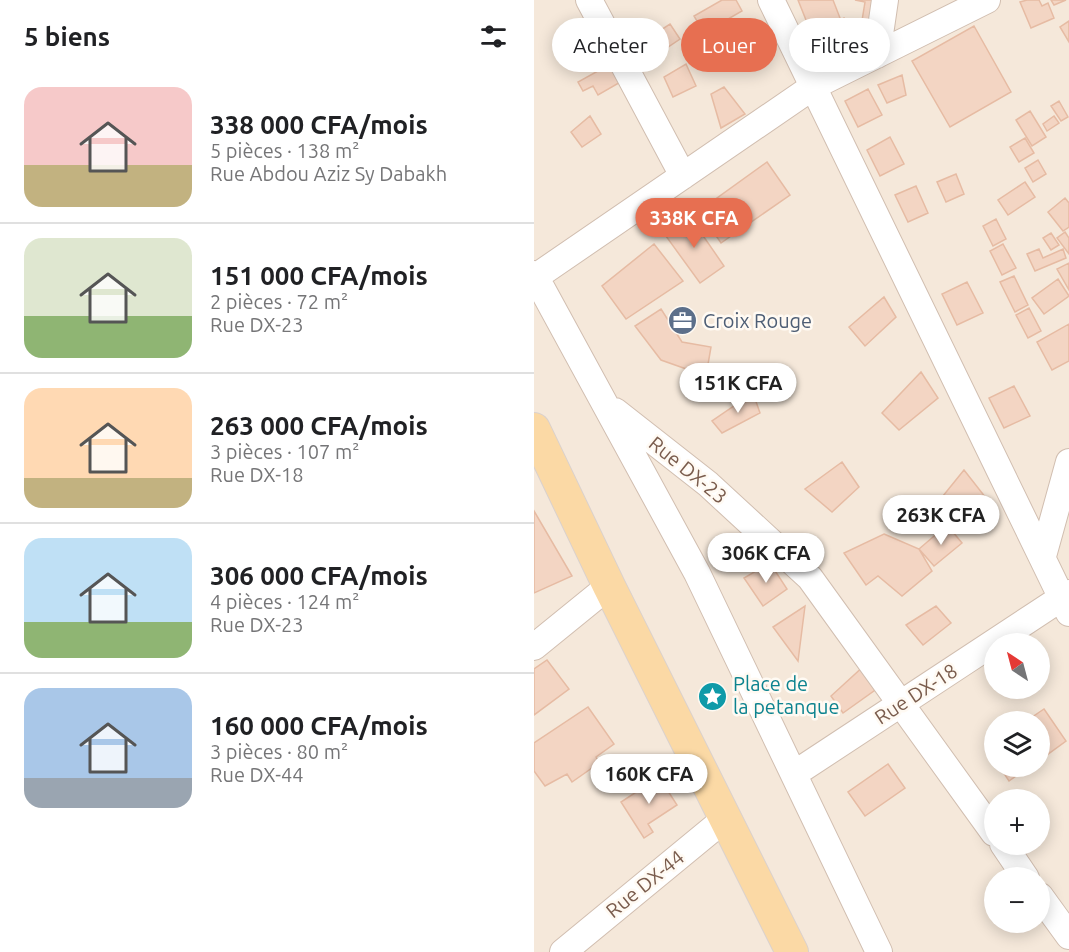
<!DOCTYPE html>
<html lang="fr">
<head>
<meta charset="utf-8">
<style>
  :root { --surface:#fff; --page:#f2f2f2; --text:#202124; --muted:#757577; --line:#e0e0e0; --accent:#e76f51 }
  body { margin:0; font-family:Ubuntu,sans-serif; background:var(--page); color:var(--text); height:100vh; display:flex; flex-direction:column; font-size:22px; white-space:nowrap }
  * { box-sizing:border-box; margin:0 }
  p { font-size:20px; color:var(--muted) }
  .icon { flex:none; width:33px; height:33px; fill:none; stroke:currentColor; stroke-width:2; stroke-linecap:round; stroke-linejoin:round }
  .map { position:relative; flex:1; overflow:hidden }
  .panel { display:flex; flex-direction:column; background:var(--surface); width:534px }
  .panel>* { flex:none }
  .guide { position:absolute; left:18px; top:18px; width:426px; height:54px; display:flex; gap:12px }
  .needle { width:39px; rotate:324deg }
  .fabs { position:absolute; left:450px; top:633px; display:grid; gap:12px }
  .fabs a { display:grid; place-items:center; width:66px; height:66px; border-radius:50%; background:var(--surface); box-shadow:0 3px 15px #0003; font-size:30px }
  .price { position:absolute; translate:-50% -51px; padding:0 14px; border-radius:21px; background:#fff; color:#222; font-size:20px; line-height:39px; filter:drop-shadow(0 2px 3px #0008) }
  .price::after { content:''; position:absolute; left:50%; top:36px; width:18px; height:14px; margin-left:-9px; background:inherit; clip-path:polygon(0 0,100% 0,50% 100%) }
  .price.active { background:var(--accent); color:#fff }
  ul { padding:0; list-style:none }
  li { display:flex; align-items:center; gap:18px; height:150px; padding:0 24px }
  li+li { border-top:2px solid var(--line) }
  li span { display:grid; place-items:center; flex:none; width:168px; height:120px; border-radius:18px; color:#555 }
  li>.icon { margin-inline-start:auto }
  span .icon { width:72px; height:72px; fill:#fffc; stroke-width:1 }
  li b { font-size:26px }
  h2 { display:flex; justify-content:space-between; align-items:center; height:72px; padding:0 24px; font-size:26px }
  .chip { padding:0 21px; border-radius:27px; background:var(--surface); box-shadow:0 3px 15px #0003; font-size:21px; line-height:54px }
  .chip.active { background:var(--accent); color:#fff }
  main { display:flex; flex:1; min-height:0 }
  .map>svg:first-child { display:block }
  .residential { fill:#f5e8da; fill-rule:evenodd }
  .building { fill:#f3d5c3; stroke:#e6bba3; stroke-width:1.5 }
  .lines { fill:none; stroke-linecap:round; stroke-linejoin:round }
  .minor-casing { stroke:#d1beb0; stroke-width:28 }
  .major-casing { stroke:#dad1cd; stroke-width:34 }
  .minor { stroke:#fff; stroke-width:26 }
  .major { stroke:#fbd9a5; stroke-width:32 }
  .labels { text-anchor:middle; stroke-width:5; stroke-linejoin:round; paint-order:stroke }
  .service-label { font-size:20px; fill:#4e5e75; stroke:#fffaf3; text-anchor:start }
  .street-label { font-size:20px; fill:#7a5c4d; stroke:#fffaf3 }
  .culture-label { font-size:20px; fill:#0d838f; stroke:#fffaf3; text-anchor:start }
</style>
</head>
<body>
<main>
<section class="panel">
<h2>5 biens<svg class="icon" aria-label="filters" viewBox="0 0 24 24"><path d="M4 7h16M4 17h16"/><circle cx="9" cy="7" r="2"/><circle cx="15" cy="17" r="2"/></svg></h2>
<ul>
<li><span style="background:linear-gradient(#f6c9c9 65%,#c2b280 0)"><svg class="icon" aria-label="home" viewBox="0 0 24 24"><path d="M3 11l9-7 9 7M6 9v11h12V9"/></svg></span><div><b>338 000 CFA/mois</b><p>5 pièces · 138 m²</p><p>Rue Abdou Aziz Sy Dabakh</p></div></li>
<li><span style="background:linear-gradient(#dfe7d0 65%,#8fb573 0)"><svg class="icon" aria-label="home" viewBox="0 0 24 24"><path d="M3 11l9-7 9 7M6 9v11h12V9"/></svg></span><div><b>151 000 CFA/mois</b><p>2 pièces · 72 m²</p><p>Rue DX-23</p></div></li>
<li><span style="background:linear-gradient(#ffd9b3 75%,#c2b280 0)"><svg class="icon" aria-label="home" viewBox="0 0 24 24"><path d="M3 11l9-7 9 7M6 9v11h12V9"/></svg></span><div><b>263 000 CFA/mois</b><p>3 pièces · 107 m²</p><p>Rue DX-18</p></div></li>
<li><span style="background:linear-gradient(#bfe0f5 70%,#8fb573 0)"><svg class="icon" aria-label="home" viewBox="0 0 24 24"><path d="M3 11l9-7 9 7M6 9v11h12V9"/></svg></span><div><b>306 000 CFA/mois</b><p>4 pièces · 124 m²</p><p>Rue DX-23</p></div></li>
<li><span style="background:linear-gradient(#a9c7e8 75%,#9aa5b1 0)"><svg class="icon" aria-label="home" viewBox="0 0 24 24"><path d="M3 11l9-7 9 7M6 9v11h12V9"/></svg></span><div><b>160 000 CFA/mois</b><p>3 pièces · 80 m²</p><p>Rue DX-44</p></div></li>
</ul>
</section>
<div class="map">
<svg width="535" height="952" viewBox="0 0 535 952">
  <rect width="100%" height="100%" fill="#fdf6ec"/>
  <path class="residential" d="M0,0h535v952h-535zM460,644h46v44h-46zM460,722h46v44h-46zM460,800h46v44h-46zM460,878h46v44h-46z"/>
  <path class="building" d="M188,0h14l6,11 -38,22 -10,-17z
    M264,0h35l7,18 -30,12z
    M344,0l-6,41 -13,-2 6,-37 -10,-2z
    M493,0h12l3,6 6,-3 6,15 -23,10 -11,-26z
    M517,0h15l-12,5z
    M310,18l13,20 -31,20 -13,-21z
    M535,21v21l-9,-15z
    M136,24l10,15 -40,27 -10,-16z
    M440,26l37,66 -61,35 -38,-66z
    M80,62l10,18 -26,15 -5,-9 -10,5 -5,-9z
    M152,64l10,22 -23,11 -9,-20z
    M368,75l4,20 -19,8 -9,-18z
    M190,87l21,27 -24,14 -10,-34z
    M334,89l14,26 -24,12 -13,-26z
    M525,101l9,16 -7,4 -10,-15z
    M496,111l16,26 -14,9 -16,-26z
    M56,116l11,18 -19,13 -11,-15z
    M520,116l5,7 -12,8 -4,-7z
    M356,137l14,27 -24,12 -13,-26z
    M491,138l9,15 -15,9 -9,-15z
    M504,160l8,14 -13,8 -8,-14z
    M233,162l23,33 -69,48 -22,-32z
    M422,174l8,20 -18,8 -9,-20z
    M491,182l10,15 -27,18 -10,-15z
    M382,186l12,27 -20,9 -13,-27z
    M531,198l4,5v24l-6,4 -15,-19z
    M154,214l36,52 -24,17 -37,-51z
    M462,219l10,20 -13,7 -10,-20z
    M531,232l4,6v16l-12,-16z
    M517,233l8,12 -8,5 -8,-12z
    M120,244l29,37 -57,38 -24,-33z
    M469,244l13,24 -14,7 -12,-24z
    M505,249l4,9 20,-9 3,9 -31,13 -8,-17z
    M535,263v27l-12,-21z
    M480,276l14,29 -13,7 -15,-30z
    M524,279l11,17 -25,18 -12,-16z
    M433,282l16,31 -26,12 -15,-31z
    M350,297l12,20 -31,29 -16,-19z
    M495,308l12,23 -13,7 -12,-23z
    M127,309l21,33 29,5 -5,29 -45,-16 -26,-34z
    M535,324v37l-17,9 -15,-28z
    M387,372l17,26 -39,32 -17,-17z
    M480,386l16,30 -26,12 -15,-30z
    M219,393l7,20 -38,20 -10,-12z
    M308,462l17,25 -27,25 -27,-23z
    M430,470l22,28 -34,20 -18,-11z
    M0,511l38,65 -38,17z
    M413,525l15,18 -28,23 -15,-17z
    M350,534l35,15 13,22 -30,25 -24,-20 -12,9 -22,-32z
    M236,563l17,26 -24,17 -19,-28z
    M271,606l-7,55 -25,-34z
    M402,606l15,17 -28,22 -17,-20z
    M13,660l22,29 -35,26v-46z
    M331,665l13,23 -35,25 -12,-17z
    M54,707l26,37 -18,13 3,6 -27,19 -5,-8 -22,12 -11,-15v-28z
    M510,709l22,32 -26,19v-38h-15z
    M460,743v18l-8,-12z
    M354,764l17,24 -40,28 -17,-24z
    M465,766h31l-21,15z
    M125,777l18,28 -29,19 5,8 -9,6 -23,-36z"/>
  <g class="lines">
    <defs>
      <path id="minor" d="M55,0l94,176
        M237,0l298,613
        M343,55l8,-55
        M0,274l163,299 182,379
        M0,278l280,-192 173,-86
        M81,411l93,73 102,94 184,255
        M509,556l26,-94
        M0,647l75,-61
        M260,774l275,-181
        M469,844l23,34
        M506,896l29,40
        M29,952l164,-135"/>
      <path id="major" d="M0,429l75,157 183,366"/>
    </defs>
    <use href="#minor" class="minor-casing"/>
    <use href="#major" class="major-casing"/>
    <use href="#minor" class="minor"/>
    <use href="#major" class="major"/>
  </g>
  <defs>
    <symbol id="office-disc" viewBox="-11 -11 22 22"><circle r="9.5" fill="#5c6f8a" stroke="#fffaf3"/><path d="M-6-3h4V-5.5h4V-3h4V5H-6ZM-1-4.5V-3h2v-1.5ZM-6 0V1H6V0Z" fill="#fff"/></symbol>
    <symbol id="sight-disc" viewBox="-11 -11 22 22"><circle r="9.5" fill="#0f9aa8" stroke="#fffaf3"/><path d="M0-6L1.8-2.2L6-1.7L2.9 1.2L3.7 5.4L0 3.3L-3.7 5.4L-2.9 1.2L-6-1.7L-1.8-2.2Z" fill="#fff"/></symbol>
  </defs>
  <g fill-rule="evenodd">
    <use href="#office-disc" x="132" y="304" width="33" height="33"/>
    <use href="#sight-disc" x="162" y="680" width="33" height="33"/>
  </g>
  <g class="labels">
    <g class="service-label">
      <text x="169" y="328">Croix Rouge</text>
    </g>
    <g class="street-label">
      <text transform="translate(154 470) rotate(39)" y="7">Rue DX-23</text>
      <text transform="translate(382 694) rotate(-33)" y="7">Rue DX-18</text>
      <text transform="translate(111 884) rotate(-39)" y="7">Rue DX-44</text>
    </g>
    <g class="culture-label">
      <text x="199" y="691">Place de<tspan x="199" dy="23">la petanque</tspan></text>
    </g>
  </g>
</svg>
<div class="fabs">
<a><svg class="needle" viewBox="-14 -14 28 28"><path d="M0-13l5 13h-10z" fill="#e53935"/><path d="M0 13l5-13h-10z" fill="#757577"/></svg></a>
<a><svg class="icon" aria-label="layers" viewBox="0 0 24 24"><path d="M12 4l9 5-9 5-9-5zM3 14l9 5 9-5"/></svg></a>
<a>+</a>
<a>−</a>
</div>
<b class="price active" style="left:160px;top:249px">338K CFA</b>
<b class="price" style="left:204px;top:414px">151K CFA</b>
<b class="price" style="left:407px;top:546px">263K CFA</b>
<b class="price" style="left:232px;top:584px">306K CFA</b>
<b class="price" style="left:115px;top:805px">160K CFA</b>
<div class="guide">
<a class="chip">Acheter</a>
<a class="chip active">Louer</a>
<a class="chip">Filtres</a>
</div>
</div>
</main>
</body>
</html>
